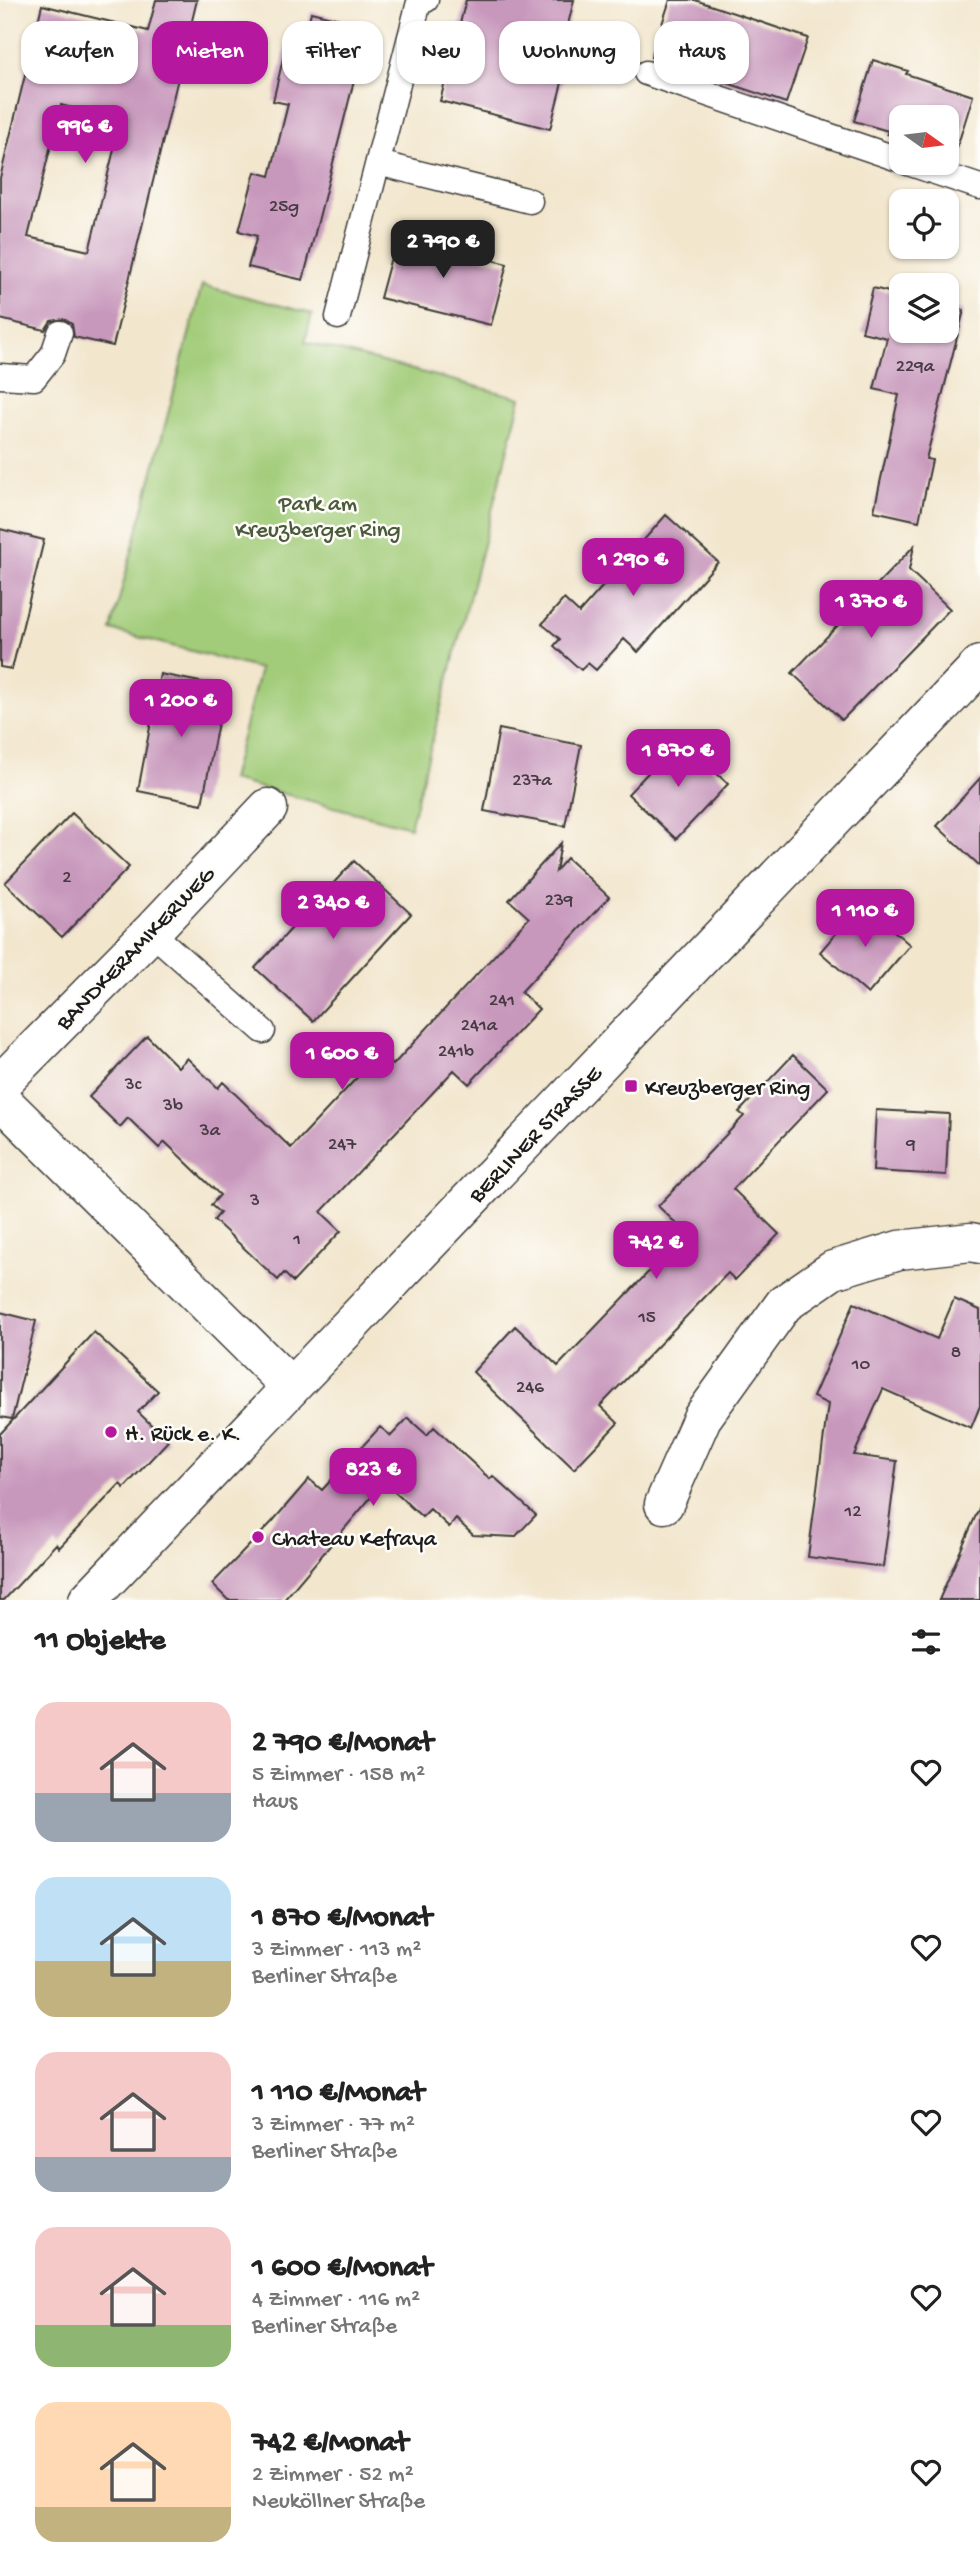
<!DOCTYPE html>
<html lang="de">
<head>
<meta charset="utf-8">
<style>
  :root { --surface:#fff; --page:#f6f6f6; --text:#222; --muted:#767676; --accent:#b5179e }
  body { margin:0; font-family:"Gochi Hand",sans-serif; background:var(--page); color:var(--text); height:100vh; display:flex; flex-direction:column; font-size:26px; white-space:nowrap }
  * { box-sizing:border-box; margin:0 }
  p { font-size:23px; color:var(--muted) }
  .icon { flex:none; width:38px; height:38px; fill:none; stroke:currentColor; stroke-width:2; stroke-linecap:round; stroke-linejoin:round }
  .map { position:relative; height:1600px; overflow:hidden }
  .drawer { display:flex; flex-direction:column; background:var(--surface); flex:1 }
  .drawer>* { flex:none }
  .top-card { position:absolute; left:21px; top:21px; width:938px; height:63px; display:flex; gap:14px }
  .needle { width:46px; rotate:104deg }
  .controls { position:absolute; left:889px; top:105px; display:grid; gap:14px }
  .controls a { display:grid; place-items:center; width:70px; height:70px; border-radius:14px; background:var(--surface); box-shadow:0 2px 5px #0004; font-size:35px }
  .price { position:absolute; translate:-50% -60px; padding:0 16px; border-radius:14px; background:var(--accent); color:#fff; font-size:23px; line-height:46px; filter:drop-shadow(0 2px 4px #0008) }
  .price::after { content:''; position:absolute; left:50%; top:42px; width:21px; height:16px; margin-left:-10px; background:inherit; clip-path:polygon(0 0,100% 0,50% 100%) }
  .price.active { background:#222; color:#fff }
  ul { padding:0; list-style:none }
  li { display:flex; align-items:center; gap:21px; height:175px; padding:0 35px }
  li span { display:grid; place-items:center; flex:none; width:196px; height:140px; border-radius:21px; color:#555 }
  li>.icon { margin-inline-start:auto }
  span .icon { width:84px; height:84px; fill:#fffc; stroke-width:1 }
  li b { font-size:30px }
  h2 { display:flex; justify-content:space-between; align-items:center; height:84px; padding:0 35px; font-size:30px }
  .chip { padding:0 24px; border-radius:21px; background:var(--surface); box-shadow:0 2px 5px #0004; font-size:24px; line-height:63px }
  .chip.active { background:var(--accent); color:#fff }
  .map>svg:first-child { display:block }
  .green { fill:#a2cc79; stroke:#5f744a; stroke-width:2 }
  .building { fill:#c797bc; fill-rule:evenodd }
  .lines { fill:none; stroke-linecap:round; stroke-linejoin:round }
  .service-casing { stroke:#3c3a37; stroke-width:27 }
  .minor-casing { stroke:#3c3a37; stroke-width:41 }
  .tertiary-casing { stroke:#3c3a37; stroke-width:41 }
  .service { stroke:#fff; stroke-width:24 }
  .minor { stroke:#fff; stroke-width:38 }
  .tertiary { stroke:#fff; stroke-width:38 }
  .poi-dot { fill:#b5179e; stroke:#fdfcf7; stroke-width:2.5 }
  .labels { text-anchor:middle; stroke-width:5; stroke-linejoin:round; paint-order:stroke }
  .number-label { font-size:19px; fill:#473b44 }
  .park-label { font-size:23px; fill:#4b5a3d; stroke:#fdfcf7 }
  .street-label { font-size:23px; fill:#1c1c1c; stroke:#fdfcf7 }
  .poi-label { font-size:23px; fill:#1c1c1c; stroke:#fdfcf7; text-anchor:start }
</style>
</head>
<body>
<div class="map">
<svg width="980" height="1600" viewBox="0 0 980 1600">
  <rect width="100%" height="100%" fill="#fdfcf7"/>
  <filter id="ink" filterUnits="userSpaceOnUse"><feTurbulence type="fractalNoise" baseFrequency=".0143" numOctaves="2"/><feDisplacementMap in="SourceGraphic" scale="14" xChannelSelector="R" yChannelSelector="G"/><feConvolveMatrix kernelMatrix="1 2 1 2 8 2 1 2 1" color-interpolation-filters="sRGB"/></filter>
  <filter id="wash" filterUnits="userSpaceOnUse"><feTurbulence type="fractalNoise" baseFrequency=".00686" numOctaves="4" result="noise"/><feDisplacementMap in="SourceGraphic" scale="28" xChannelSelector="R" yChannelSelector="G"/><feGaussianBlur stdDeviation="1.57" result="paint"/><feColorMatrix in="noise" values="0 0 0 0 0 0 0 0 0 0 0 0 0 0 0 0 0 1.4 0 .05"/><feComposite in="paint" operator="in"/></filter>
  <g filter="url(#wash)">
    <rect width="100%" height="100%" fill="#f2e6cd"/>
    <path class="green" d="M202,285l110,29 -7,28 216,56 -111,429 -179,-47 29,-111 -149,-39z"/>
    <g id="blocks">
      <path class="building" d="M156,0h41l-84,346 -39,-9 -2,-13 -8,-5 -13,2 -6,9 -45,-11v-141l42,-173 106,26zM61,105l60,16 -32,130 -61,-14z
        M466,0h108l-16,65 8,2 -16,62 -110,-28z
        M670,0h25l113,38 -22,65 -135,-46z
        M311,12l57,14 -65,254 -55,-13 9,-31 -18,-5 16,-59 15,4 18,-72 -15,-3 14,-59 16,3z
        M873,60l35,11 -2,3 67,22 -19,61 -7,-3v-37h-46v22l-14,-5 1,-3 -34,-10z
        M397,235l110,29 -16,61 -111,-27z
        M873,288l28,7v36h46v-25l17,4 -38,149 6,1 -13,61 -45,-10 25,-116 -25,-6 13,-51 -25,-6z
        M666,515l52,47 -80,90 -14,-13 -28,31 -8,-7 -7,7 -27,-24 6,-7 -18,-15 22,-25 15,14z
        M0,529l44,11 -32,129 -12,-2z
        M914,546l-5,24 41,39 -108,111 -50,-47z
        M160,674l65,13 -23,117 -64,-13z
        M499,729l82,16 -16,81 -81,-15z
        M680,739l48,45 -52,55 -48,-45z
        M980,778v88l-43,-40z
        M72,813l57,54 -67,70 -57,-54z
        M561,843l-5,28 11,-13 42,39 -88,95 18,17 -70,75 -15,-14 -133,142 20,19 -48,51 -9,-9 -6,7 -64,-60 6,-7 -9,-8 9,-10 -55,-53 -6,6 -31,-30 -8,9 -31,-30 58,-61 31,31 9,-9 31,30 5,-6 68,66 89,-95 13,12 136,-147 -20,-18z
        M354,861l57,53 -98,107 -58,-53z
        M862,903l48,42 -42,49 -48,-42z
        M793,1055l35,34 -95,100 46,45 -44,46 -7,-7 -128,133 18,17 -44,46 -101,-97 42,-46 43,40 128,-133 -28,-27 86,-90 -5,-4z
        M876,1110l73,4 -3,61 -73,-4z
        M954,1299l26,11v96l-9,22 -88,-39 -29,66 43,6 -14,106 -75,-10 20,-153 -15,-7 41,-94 83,36z
        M0,1312l36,9 -24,98 -12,-2z
        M94,1332l64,59 -20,21 30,29 -44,47 -4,-4 -61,64 -3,-4 -52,56h-4v-166z
        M408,1418l19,17 7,-8 56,52 3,-3 43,39 -21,22 -42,-2 -17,-16 -7,8 -19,-18 -8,8 -38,-35 -100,118h-56l-16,-16 60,-62 37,-43 13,11 58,-63 11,9z
        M980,1506v94h-41z"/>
    </g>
  </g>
  <g filter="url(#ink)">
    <use href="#blocks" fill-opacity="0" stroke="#3c3a37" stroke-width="2"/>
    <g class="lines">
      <defs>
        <path id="service" d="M646,73l255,87
          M378,163l152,38
          M908,163l72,24
          M338,317l81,-315 7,-2
          M0,376l34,2 19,-24 7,-21
          M151,932l112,99"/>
        <path id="minor" d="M0,1084l151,-152 117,-124
          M0,1099l291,288
          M664,1504l38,-86 82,-114 49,-34 66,-20 72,-8 9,2"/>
        <path id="tertiary" d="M88,1600l892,-935"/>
      </defs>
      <use href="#service" class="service-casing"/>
      <use href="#minor" class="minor-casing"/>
      <use href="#tertiary" class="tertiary-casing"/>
      <use href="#service" class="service"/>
      <use href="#minor" class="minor"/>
      <use href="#tertiary" class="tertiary"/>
    </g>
  </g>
  <g class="poi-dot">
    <rect x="624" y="1079" width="14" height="14" rx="3.5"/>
    <circle cx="111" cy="1432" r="7"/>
    <circle cx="258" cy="1537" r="7"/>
  </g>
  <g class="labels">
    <g class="number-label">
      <text x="284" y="211">25g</text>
      <text x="915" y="371">229a</text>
      <text x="532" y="785">237a</text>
      <text x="67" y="882">2</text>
      <text x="559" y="905">239</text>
      <text x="502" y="1005">241</text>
      <text x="479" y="1030">241a</text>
      <text x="456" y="1056">241b</text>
      <text x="133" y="1089">3c</text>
      <text x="173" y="1110">3b</text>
      <text x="210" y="1135">3a</text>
      <text x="342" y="1149">247</text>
      <text x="911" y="1149">9</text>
      <text x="255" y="1205">3</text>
      <text x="297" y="1244">1</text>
      <text x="647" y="1322">15</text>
      <text x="956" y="1357">8</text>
      <text x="861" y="1369">10</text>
      <text x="530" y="1392">246</text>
      <text x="853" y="1516">12</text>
    </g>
    <g class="park-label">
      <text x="318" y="510">Park am<tspan x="318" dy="26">Kreuzberger Ring</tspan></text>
    </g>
    <g class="street-label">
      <text transform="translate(134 947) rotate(-46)" y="8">BANDKERAMIKERWEG</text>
      <text transform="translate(534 1133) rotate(-46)" y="8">BERLINER STRASSE</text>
    </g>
    <g class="poi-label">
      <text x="645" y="1094">Kreuzberger Ring</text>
      <text x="125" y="1440">H. Rück e. K.</text>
      <text x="272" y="1545">Chateau Kefraya</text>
    </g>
  </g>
</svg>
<div class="controls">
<a><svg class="needle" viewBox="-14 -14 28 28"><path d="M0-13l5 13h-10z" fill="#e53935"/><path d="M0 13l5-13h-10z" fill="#767676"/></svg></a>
<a><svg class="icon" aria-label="locate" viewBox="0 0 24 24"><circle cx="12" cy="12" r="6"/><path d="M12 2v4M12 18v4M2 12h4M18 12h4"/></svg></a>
<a><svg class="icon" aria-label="layers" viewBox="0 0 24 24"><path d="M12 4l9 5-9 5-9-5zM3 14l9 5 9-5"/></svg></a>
</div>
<b class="price" style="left:85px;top:165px">996 €</b>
<b class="price active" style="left:443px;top:280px">2 790 €</b>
<b class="price" style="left:633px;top:598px">1 290 €</b>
<b class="price" style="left:871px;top:640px">1 370 €</b>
<b class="price" style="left:181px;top:739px">1 200 €</b>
<b class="price" style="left:678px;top:789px">1 870 €</b>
<b class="price" style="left:333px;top:941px">2 340 €</b>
<b class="price" style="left:865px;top:949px">1 110 €</b>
<b class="price" style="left:342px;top:1092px">1 600 €</b>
<b class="price" style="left:656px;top:1281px">742 €</b>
<b class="price" style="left:373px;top:1508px">823 €</b>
<div class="top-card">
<a class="chip">Kaufen</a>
<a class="chip active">Mieten</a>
<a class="chip">Filter</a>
<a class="chip">Neu</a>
<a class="chip">Wohnung</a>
<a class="chip">Haus</a>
</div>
</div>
<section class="drawer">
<h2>11 Objekte<svg class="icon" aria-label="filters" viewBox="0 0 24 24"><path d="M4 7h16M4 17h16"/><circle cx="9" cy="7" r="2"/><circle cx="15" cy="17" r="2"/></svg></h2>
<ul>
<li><span style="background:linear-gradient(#f6c9c9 65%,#9aa5b1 0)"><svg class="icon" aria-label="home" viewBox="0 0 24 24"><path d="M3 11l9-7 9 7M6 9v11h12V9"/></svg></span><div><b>2 790 €/Monat</b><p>5 Zimmer · 158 m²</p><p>Haus</p></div><svg class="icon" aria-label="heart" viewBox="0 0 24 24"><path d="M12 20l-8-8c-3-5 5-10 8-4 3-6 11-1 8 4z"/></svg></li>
<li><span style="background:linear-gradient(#bfe0f5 60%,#c2b280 0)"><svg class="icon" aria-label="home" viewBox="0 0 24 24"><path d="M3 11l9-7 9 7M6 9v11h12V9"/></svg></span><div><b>1 870 €/Monat</b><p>3 Zimmer · 113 m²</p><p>Berliner Straße</p></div><svg class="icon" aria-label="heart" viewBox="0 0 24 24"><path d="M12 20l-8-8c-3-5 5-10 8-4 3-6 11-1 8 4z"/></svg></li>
<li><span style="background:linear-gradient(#f6c9c9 75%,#9aa5b1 0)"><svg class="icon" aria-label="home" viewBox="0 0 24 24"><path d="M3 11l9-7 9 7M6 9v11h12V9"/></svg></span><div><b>1 110 €/Monat</b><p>3 Zimmer · 77 m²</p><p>Berliner Straße</p></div><svg class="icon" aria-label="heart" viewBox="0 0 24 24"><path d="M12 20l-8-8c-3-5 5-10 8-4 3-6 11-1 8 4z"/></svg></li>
<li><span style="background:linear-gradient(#f6c9c9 70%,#8fb573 0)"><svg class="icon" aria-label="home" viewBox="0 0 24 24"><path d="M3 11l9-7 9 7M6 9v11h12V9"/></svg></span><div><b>1 600 €/Monat</b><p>4 Zimmer · 116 m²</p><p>Berliner Straße</p></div><svg class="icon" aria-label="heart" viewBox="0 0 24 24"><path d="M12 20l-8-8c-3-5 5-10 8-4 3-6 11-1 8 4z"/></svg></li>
<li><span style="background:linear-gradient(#ffd9b3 75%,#c2b280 0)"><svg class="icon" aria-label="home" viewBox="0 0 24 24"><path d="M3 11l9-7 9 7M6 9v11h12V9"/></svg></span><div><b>742 €/Monat</b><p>2 Zimmer · 52 m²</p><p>Neuköllner Straße</p></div><svg class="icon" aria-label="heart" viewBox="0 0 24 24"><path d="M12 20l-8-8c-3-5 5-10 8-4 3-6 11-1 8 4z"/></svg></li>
</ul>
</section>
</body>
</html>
